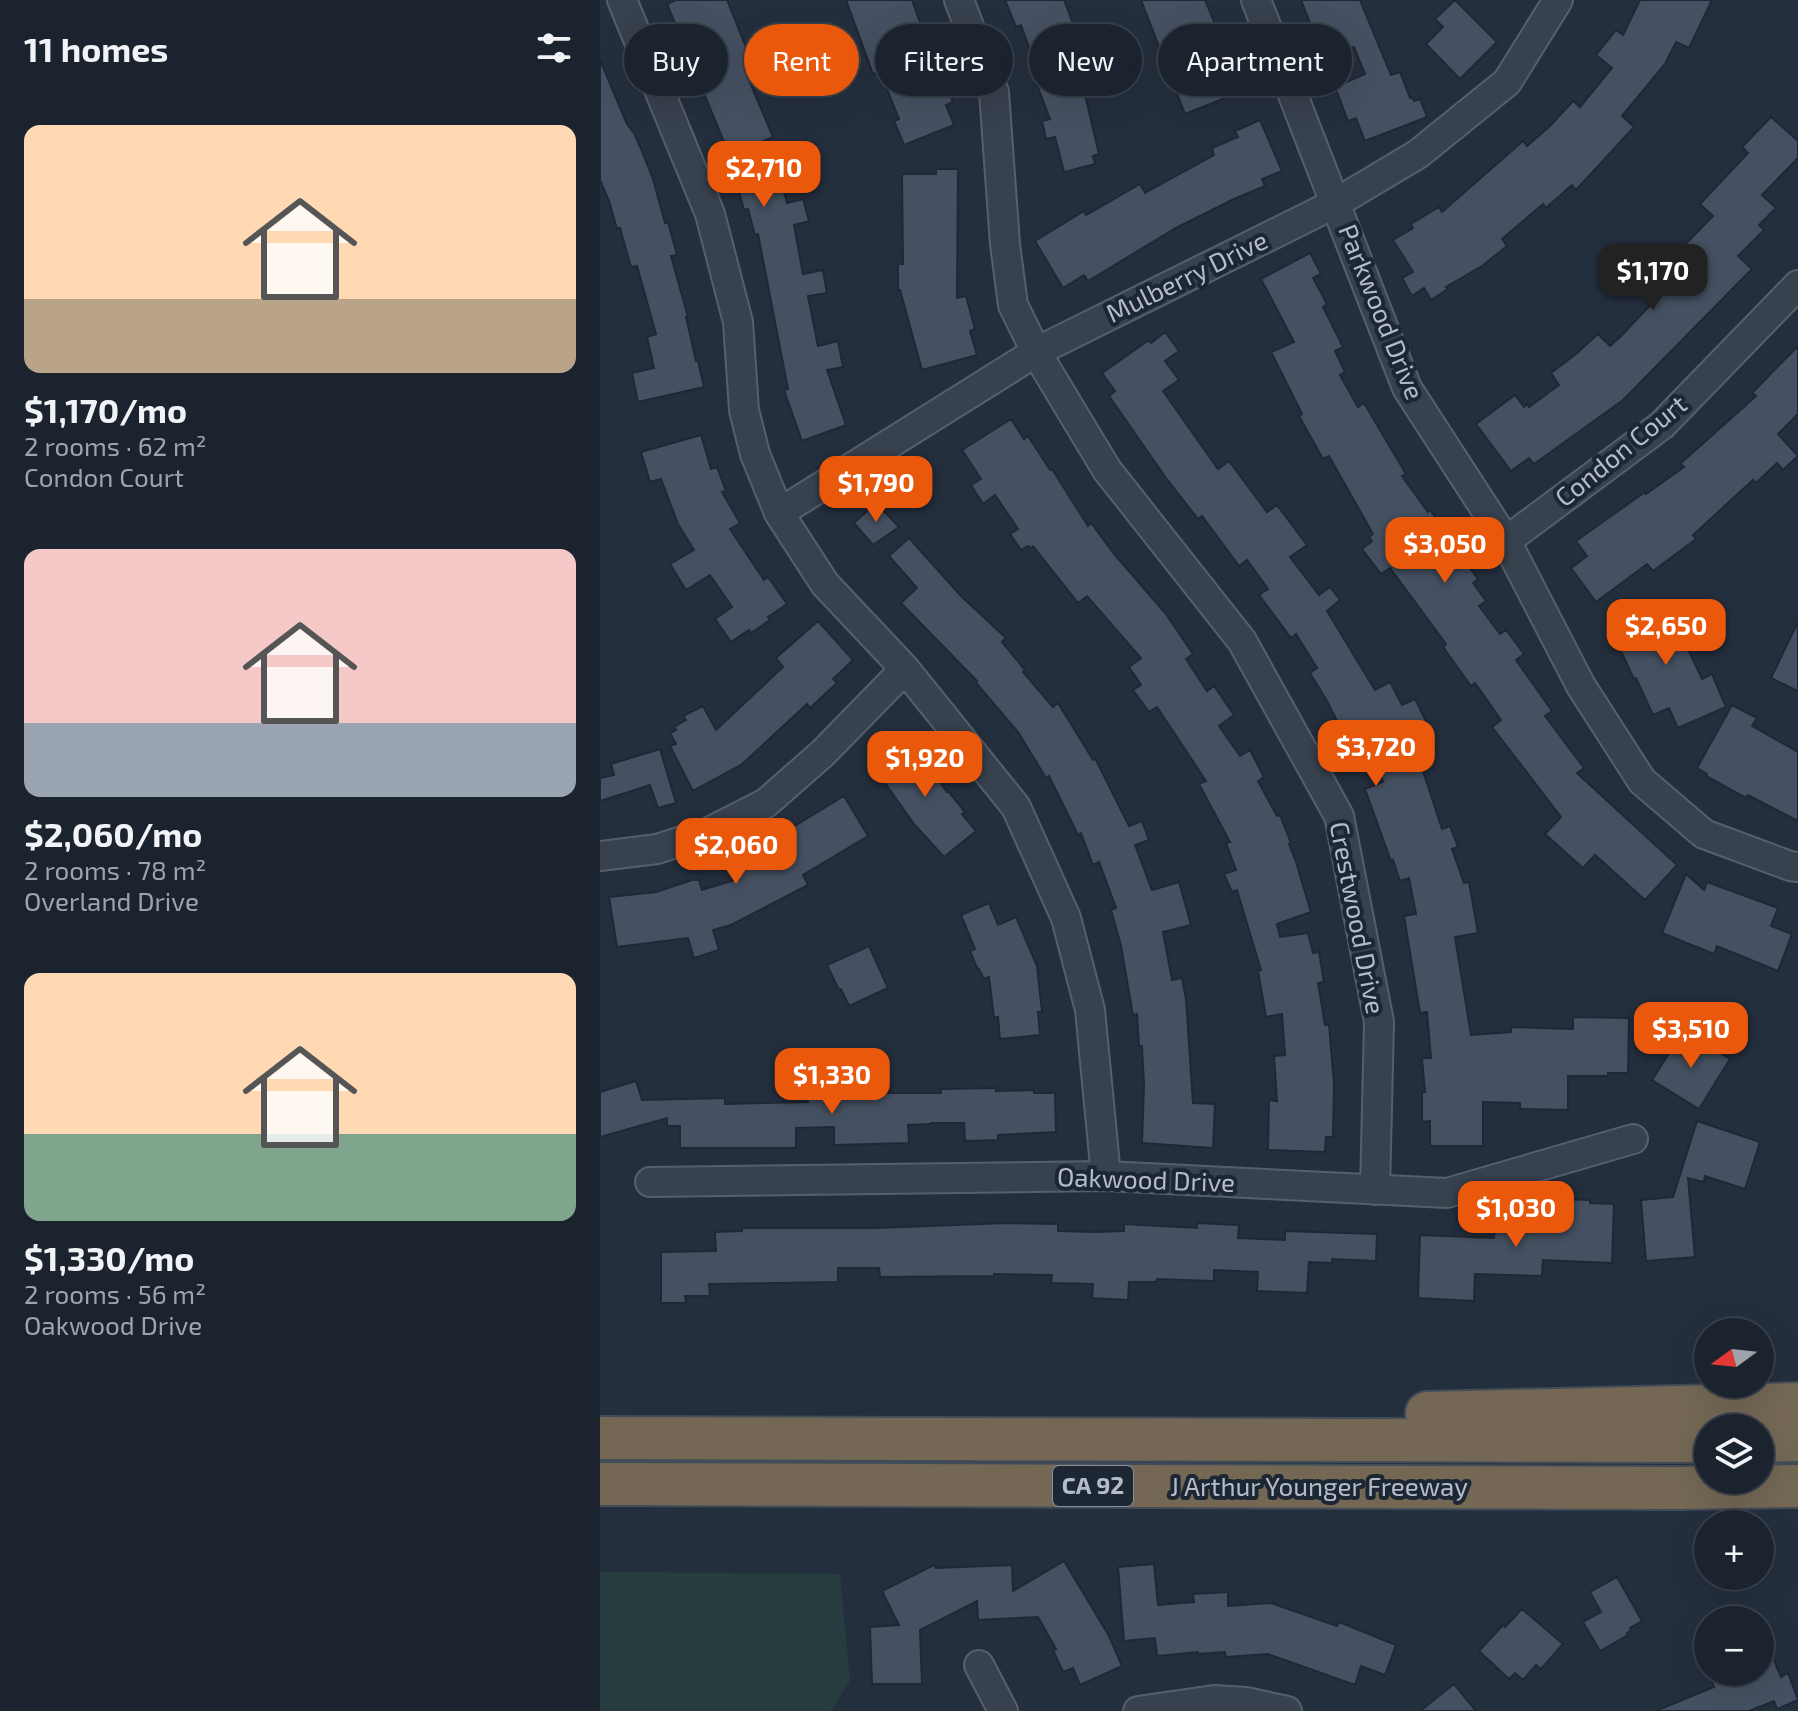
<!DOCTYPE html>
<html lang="en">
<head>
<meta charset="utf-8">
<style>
  :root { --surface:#1b232e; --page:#242b36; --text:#f1f3f6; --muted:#a0a4aa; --line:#39404a; --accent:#ea580c }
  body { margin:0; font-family:"Exo 2",sans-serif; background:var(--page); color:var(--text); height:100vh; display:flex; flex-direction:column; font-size:30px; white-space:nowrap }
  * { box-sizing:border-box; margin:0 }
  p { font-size:26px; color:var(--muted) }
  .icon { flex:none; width:44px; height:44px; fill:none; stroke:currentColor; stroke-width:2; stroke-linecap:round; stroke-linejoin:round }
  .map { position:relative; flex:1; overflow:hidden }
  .sheet { display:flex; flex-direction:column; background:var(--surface); width:600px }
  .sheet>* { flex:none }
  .banner { position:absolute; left:24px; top:24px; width:760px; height:72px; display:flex; gap:16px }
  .needle { width:52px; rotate:255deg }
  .fabs { position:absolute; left:1094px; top:1318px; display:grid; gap:16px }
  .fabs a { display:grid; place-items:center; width:80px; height:80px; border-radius:50%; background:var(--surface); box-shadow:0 8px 32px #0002,0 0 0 2px var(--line); font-size:40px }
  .price { position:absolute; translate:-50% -68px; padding:0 18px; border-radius:16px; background:var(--accent); color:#fff; font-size:26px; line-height:52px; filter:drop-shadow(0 2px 4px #0008) }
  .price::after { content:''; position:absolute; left:50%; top:48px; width:24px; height:18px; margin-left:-12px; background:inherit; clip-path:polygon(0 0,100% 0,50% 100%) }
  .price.selected { background:#222; color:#fff }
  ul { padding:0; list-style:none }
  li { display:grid; align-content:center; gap:16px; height:424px; padding:0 24px }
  li span { display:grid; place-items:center; height:248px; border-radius:16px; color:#555 }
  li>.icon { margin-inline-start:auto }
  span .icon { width:144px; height:144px; fill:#fffc; stroke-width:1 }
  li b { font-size:34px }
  h2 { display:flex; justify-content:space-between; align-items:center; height:96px; padding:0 24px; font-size:34px }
  .pill { padding:0 28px; border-radius:36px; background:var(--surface); box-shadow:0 8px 32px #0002,0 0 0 2px var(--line); font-size:28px; line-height:72px }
  .pill.selected { background:var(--accent); color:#fff }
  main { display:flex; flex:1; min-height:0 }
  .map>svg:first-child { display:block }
  .green { fill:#263c3f }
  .building { fill:#455162; stroke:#1f2835; stroke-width:2 }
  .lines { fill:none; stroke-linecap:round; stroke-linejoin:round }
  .minor-casing { stroke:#565f6c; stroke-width:32 }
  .highway-casing { stroke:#434c59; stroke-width:46 }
  .minor { stroke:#38414e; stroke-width:28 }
  .highway { stroke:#746855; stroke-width:42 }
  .labels { text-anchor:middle; stroke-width:8; stroke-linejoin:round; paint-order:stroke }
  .shield { fill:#1d2633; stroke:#878f9c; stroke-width:2 }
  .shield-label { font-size:24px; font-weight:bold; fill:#b4bcc9 }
  .street-label { font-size:26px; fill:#b4bcc9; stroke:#1d2633 }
</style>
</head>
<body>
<main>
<section class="sheet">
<h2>11 homes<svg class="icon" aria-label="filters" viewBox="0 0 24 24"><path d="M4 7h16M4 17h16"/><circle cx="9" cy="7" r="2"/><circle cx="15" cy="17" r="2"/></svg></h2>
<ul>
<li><span style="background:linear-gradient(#ffd9b3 70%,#b9a48a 0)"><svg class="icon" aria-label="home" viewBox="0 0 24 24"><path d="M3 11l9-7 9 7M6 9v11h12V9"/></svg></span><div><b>$1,170/mo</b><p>2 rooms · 62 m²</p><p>Condon Court</p></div></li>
<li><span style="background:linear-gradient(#f6c9c9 70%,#9aa5b1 0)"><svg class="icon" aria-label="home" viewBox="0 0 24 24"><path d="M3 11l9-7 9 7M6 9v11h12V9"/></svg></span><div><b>$2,060/mo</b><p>2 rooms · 78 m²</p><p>Overland Drive</p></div></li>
<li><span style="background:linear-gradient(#ffd9b3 65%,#7fa58c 0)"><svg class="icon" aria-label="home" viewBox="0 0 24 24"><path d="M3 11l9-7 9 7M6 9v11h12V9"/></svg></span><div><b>$1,330/mo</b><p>2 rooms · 56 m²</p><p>Oakwood Drive</p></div></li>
</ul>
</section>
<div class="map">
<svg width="1198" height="1711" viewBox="0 0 1198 1711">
  <rect width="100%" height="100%" fill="#242f3e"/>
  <path class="green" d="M0,1572l240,2 10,107 -19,30h-231z"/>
  <path class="building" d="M76,0h51l28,70 -9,3 27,64 -17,7 14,32 9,-3 8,30 16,-4 6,22 -15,4 9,49 20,-4 4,23 -19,3 10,50 20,-5 5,26 -16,3 19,55 -44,16 -18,-51 4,-1 -30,-155 -3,1 -7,-26 -4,1 -7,-26 4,-1 -74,-179z
    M246,0h66l11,31 -6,2 15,41 8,-3 13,31 -7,3 8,20 -50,20 -10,-24 5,-2 -19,-47 -7,2z
    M405,0h59l10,26 5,-1 19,50 -16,7 17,72 -6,2 2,8 -31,8 -9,-35 -9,2 -4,-18 8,-2 -19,-50 5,-2 -15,-42 -5,2z
    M541,0h64l11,26 -5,2 15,37 5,-2 12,28 -58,23z
    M701,0h59l31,75 9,-3 10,26 2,-1 2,4 6,-2 7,18 -62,24 -9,-23 -8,3 -13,-34 30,-13 -11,-27 -30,12z
    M855,0l42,42 -37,37 -34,-35 17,-17 -8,-8z
    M1040,0h72l-23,48 -13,-6 -11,22 -43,52 12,11 -58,63 -4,-5 -26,23 -3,-4 -41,35 5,7 -25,20 -36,21 2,2 -17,11 -7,-12 -12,8 -10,-18 11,-6 -20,-32 20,-12 -2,-4 28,-17 3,5 81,-71 4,5 23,-20 23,-25 7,6 32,-39 -16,-13 20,-25 7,5z
    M0,60l27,64 7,9 7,16 12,30 12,44 3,-1 9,33 -6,1 17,61h-2l10,44h2l6,26 -66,15 -6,-29 22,-5 -7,-31 9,-3 -19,-68 -6,1 -11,-39 -3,1 -8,-28 -9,-21z
    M1171,117l27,24v17l-36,37 14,13 -17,17 5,5 -26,26 14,13 -129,131 -89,64 -5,-6 -18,13 -35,-47 39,-29 9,12 3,-3 2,3 30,-22 -8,-12 25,-19 22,-20 12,12 12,-11 56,-59 -13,-11 48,-49 -13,-12 48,-51 -6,-6z
    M660,120l22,51 -20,8 3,7 -31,13 -58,29 -88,53 -4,-6 -21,13 -28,-47 49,-30 2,4 54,-31 5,9 69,-38 -2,-7 26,-11 -3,-6z
    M336,169h22l-1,129 9,-2 9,33 -5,2 7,24 -55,15 -22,-80h-2v-26h5l-1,-90h34z
    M710,253l11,21 -8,4 14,26 -4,3 20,40 -8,4 10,21 -5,3 18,32 6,-4 42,71 -4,2 26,36 2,-2 25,34 -2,2 25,33 -5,4 13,18 -7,5 21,28 6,-4 18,24 -8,6 36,51 -7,5 39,52 -7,5 100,92 -32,35 -50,-45 -12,13 -38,-34 16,-17 -69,-90 9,-7 -26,-37 -4,3 -28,-39 3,-3 -56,-76 -9,6 -19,-25 10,-8 -3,-4 4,-3 -44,-78 -6,3 -24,-43 3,-2 -31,-62 23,-10 -33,-63z
    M565,332l14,19 -14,10 14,19 -16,11 55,78 11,-8 38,51 10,-7 30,40 -17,12 29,38 11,-8 10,13 -13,11 48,79 15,-8 12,23 13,-6 14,28 -15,8 9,26 -3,1 22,67 8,-3 8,21 -6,2 12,34 5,-1 9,51 -23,4 16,98 40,-3v-5l62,2v-12l56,1 -1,55h-20v3h-40v34l-48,-1v-6l-37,-1v44h-53v-25l-8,1v-30h3l-3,-34h9l-4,-46 -7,1 -16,-97 12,-2 -7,-36 -9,3 -7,-21 -2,1 -26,-72 18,-7 -12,-34 -9,5 -11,-21 -7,3 -17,-34 -17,-28 7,-5 -21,-34 -5,4 -32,-43 9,-6 -21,-29 -8,6 -37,-50 -4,3 -32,-41 -57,-82 6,-5 -13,-18 47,-33 2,3z
    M1198,346v68l-20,20 20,22 -15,14 -6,-7 -21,20 -3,-3 -60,55 3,4 -43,32 -6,-7 -51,38 -25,-34 16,-12 -11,-15 69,-49 1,2 38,-27 -4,-3 76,-68 -4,-3z
    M411,419l13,20 4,-3 22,34 2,-1 36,57 3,-3 24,32 51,59 27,40 -7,5 21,32 7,-5 20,29 -15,11 21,30 10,-6 14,27 -6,4 19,35 3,-1 11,28 -2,1 7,18 15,50 -34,12 3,13 28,-4 5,20 6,-1 5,30 -6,1 7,42h4l5,59 -1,53h-7l-1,15 -57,-2 1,-50 8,1 -3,-45 11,-1 -3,-41 -16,3 -8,-46 3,-1 -24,-80 -5,2 -8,-18 12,-4 -10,-27 4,-1 -31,-58 7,-3 -49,-74 -8,5 -16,-22 8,-5 -12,-18 12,-9 -54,-62 -9,7 -45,-57 -3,2 -2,-2 -7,4 -11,-16 8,-5 -23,-34 -12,9 -12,-19 10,-6 -19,-29z
    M101,435l10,34 6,-2 9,24 -4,1 18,31 -10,6 34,51 4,-3 19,27 -19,13 2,3 -19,13 -2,-3 -18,12 -16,-23 17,-12 -22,-32 -24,15 -16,-26 24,-14 -16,-26 -17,-45 -11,3 -9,-30z
    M276,503l23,24 -26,18 -19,-22z
    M309,538l52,58 45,42 -4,4 23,28 -2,2 30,35 5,-4 35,57 2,-2 34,68 13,-5 7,19 -14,5 17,45 27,-8 12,43 -28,7 9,48 10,-2 4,21 7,104 22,1 -2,44 -71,-5 2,-58 -2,-39h-3l-2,-32 -4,1 -12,-69 -10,-36 5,-2 -17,-46 -6,3 -12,-32 -3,2 -29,-59 -3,2 -28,-46 -42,-49 1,-2 -76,-78 16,-15 -28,-32z
    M1066,602l36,77 10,-5 14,33 -48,21 -9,-20 -16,7 -17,-37 -2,1 -24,-51z
    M218,621l35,39 -20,19 4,4 -27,25 -3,-4 -66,61 -48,26 -23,-45 6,-2 -6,-11 6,-3 -2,-3 12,-7 -3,-4 20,-10 13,24 67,-63 -7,-9z
    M1198,622v69l-27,-13z
    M1132,705l25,13 -5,8 46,26v69l-50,-26 -2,3 -40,-22 1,-2 -10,-6z
    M310,740l37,52 1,-1 17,21 -3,2 14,17 -32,26 -30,-33 -29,-41 4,-2 -13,-18z
    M60,749l16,54 -18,5 -8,-23 -50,16v-23l14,-3 -3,-11z
    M244,796l24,40 -65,39 5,10 -77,40 -18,5 6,20 -25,8 -6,-20 -71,9 -8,-50 47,-5 36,-12h7l3,10 36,-11 -6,-12 60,-31 -4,-6z
    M1086,874l18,16 3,-8 71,26 -7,18 21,8 -14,37 -61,-25 -3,8 -52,-21z
    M389,903l9,22 18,-8 21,49 5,46h-4l2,23 -40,4 -2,-22 -4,1 -5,-41 -5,2 -5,-10 -1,1 -8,-19 5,-2 -14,-34z
    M269,946l19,42 -39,18 -8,-17 -2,1 -12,-25z
    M1090,1034l40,25 -31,50 -47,-29 27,-42 6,4z
    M36,1081l6,19 83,-2v6l83,-2v-9h133v-4l55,-1v3l38,-1v3h21l1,39 -58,3v5l-33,1 -1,-18h-33v1l-23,1 1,18 -75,2v-18l-38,1v20h-116v-22h-13v-8l-67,19v-45z
    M1097,1121l63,21 -15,47 -40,-13 -1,6 -16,-4 7,79 -49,4 -5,-61 32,-3z
    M959,1199l31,1v3l24,1 -2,59 -69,-3 -1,16 -67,-2 -1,27 -56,-3 2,-63 74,3 2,-23 63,1z
    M406,1223l52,1v7l37,1 29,-1v-7l73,4v-5l42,2 -1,13 47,2v-9l92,3 -1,27 -44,-2v4l-23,-1 -2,31 -50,-2 1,-19 -44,-2v11l-57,-2 -1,3h-27l-1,18 -36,-2 1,-14 -42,-1 1,-8 -58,-1v2l-114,1 -1,-9h-41v14l-129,2 1,12h-25l1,7h-25v-51l55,-1 -1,-19 27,-1v-3h136z
    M464,1561l45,75 13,30 -42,19 -7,-17 -10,4 -10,-22 3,-1 -18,-32 -60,3 -1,-19 -57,29 2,54h-50l-2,-57 29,-2 -17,-34 52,-26 2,3 76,-3 1,26z
    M554,1564l4,41 36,-3 -1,-8 35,-2v14l43,-3 66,23 2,-4 57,23 -11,30 -24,-9 -6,19 -87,-31 -42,3 -1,-5 -27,2v-2l-41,4 -2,-18 -31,3 -6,-74z
    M1017,1577l25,44 -12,7 1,2 -4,3 1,2 -28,16 -17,-29 18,-10 -11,-20z
    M922,1609l41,35 -22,25 -5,-4 -13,15 -8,-7 -6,6 -30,-28 24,-26 2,2z
    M1160,1627l21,50 7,-4 10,27 -21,9 -3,-8 -25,10h-93l58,-24 -3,-9 16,-6h33z
    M854,1684l22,27h-56z"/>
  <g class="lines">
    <defs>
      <path id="minor" d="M22,0l88,214 28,108 6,88 11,44 24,59 46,71 80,85 111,138 50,111 24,92 16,166
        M359,0l35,92 11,152 8,61 23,47 71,118 135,171 97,175 40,206 -4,168
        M656,0l151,388 99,153 75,145 61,95 62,53 86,32 8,1
        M179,513l257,-161 300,-149 82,-49 89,-72 51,-82
        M906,541l156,-116 136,-140
        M0,856l57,-7 50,-16 59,-30 57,-50 82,-84
        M50,1182l456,-6 341,17 186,-54
        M379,1665l24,46
        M538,1711l76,-11 32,2 41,9"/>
      <path id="highway" d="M827,1413l371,-9
        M0,1438l1108,3
        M1160,1441l38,-1
        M0,1484l1081,4 117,-2"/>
    </defs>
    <use href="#minor" class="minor-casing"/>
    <use href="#highway" class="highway-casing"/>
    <use href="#minor" class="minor"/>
    <use href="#highway" class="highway"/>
  </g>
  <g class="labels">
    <rect class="shield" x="453" y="1466" width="80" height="40" rx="6"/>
    <g class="shield-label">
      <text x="493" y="1494">CA 92</text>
    </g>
    <g class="street-label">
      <text transform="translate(587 277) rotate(-26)" y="9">Mulberry Drive</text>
      <text transform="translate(781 312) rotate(68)" y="9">Parkwood Drive</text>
      <text transform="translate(1021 451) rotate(-39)" y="9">Condon Court</text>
      <text transform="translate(757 918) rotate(79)" y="9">Crestwood Drive</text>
      <text transform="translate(546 1180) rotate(2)" y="9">Oakwood Drive</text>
      <text x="719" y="1496">J Arthur Younger Freeway</text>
    </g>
  </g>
</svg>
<div class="fabs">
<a><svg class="needle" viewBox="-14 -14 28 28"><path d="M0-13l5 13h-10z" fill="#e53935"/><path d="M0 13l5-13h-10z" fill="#a0a4aa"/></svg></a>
<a><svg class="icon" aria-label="layers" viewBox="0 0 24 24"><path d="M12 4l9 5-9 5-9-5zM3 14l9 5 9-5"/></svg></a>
<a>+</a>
<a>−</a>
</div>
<b class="price" style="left:164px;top:209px">$2,710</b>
<b class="price selected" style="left:1053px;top:312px">$1,170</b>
<b class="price" style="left:276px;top:524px">$1,790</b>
<b class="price" style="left:845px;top:585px">$3,050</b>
<b class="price" style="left:1066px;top:667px">$2,650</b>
<b class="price" style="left:776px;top:788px">$3,720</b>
<b class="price" style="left:325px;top:799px">$1,920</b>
<b class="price" style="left:136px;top:886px">$2,060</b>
<b class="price" style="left:1091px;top:1070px">$3,510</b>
<b class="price" style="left:232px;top:1116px">$1,330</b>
<b class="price" style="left:916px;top:1249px">$1,030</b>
<div class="banner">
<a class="pill">Buy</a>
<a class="pill selected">Rent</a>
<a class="pill">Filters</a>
<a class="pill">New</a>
<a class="pill">Apartment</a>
</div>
</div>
</main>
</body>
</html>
